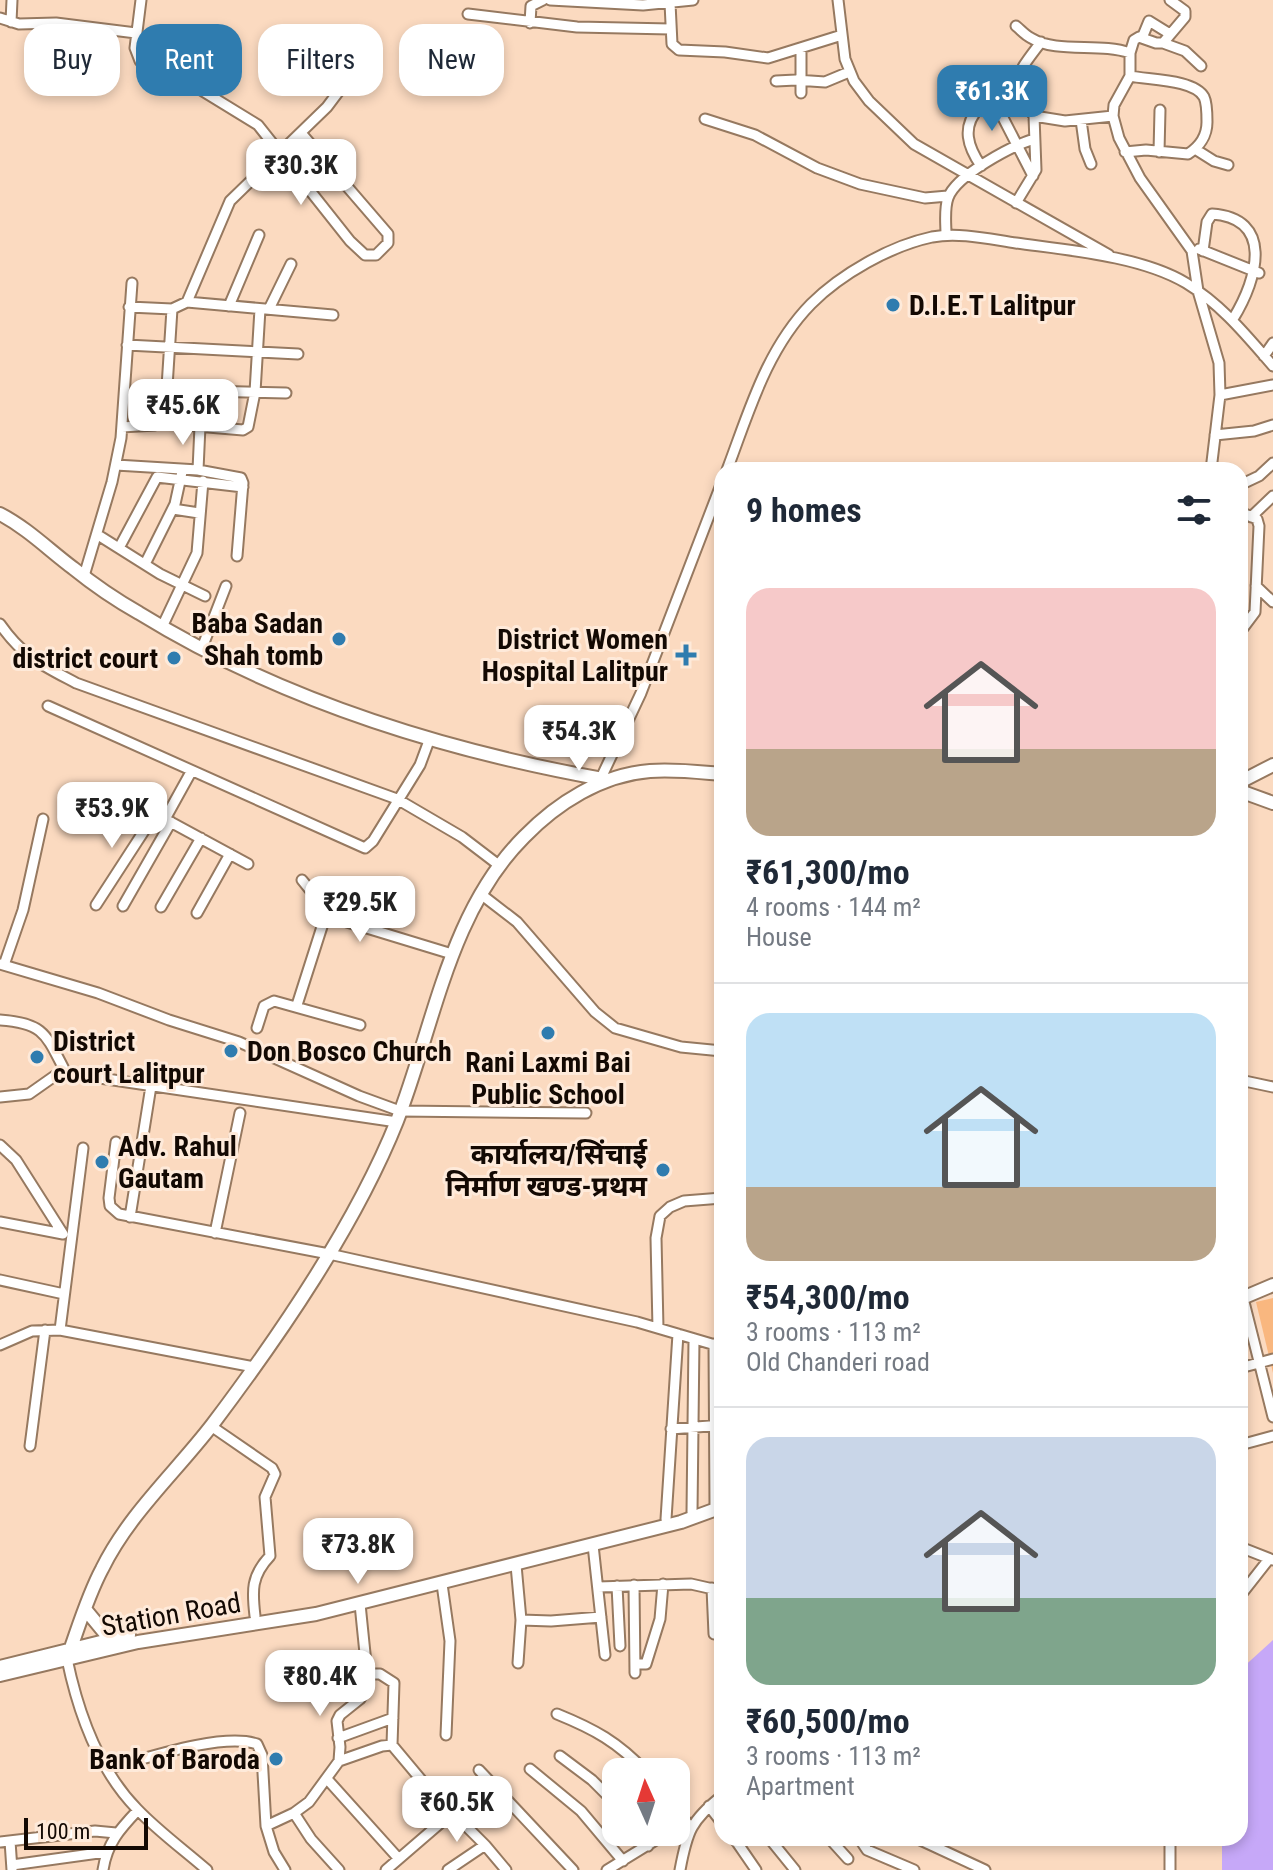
<!DOCTYPE html>
<html lang="en">
<head>
<meta charset="utf-8">
<style>
  :root { --surface:#fff; --page:#f2f2f3; --text:#1f2937; --muted:#747a83; --line:#e0e1e3; --accent:#2f7caf }
  body { margin:0; font-family:"Roboto Condensed","Noto Sans Devanagari",sans-serif; background:var(--page); color:var(--text); height:100vh; display:flex; flex-direction:column; font-size:30px; white-space:nowrap }
  * { box-sizing:border-box; margin:0 }
  p { font-size:26px; color:var(--muted) }
  .icon { flex:none; width:44px; height:44px; fill:none; stroke:currentColor; stroke-width:2; stroke-linecap:round; stroke-linejoin:round }
  .map { position:relative; flex:1; overflow:hidden }
  .panel { position:absolute; left:714px; top:462px; width:534px; height:1384px; display:flex; flex-direction:column; background:var(--surface); border-radius:24px; box-shadow:0 4px 12px #0003 }
  .panel>* { flex:none }
  .top-card { position:absolute; left:24px; top:24px; width:570px; height:72px; display:flex; gap:16px }
  .needle { width:52px; rotate:357deg }
  .fabs { position:absolute; left:602px; top:1758px; display:grid; gap:16px }
  .fabs a { display:grid; place-items:center; width:88px; height:88px; border-radius:16px; background:var(--surface); box-shadow:0 4px 12px #0003; font-size:40px }
  .scale { position:absolute; left:24px; bottom:20px; width:124px; box-sizing:border-box; padding-left:8px; border:4px solid #130903; border-top:0; font-size:22px; line-height:28px; white-space:nowrap; color:#130903; -webkit-text-stroke:6px #feeada; paint-order:stroke }
  .price { position:absolute; translate:-50% -68px; padding:0 18px; border-radius:16px; background:#fff; color:#222; font-size:26px; line-height:52px; filter:drop-shadow(0 2px 4px #0008) }
  .price::after { content:''; position:absolute; left:50%; top:48px; width:24px; height:18px; margin-left:-12px; background:inherit; clip-path:polygon(0 0,100% 0,50% 100%) }
  .price.on { background:var(--accent); color:#fff }
  ul { padding:0; list-style:none }
  li { display:grid; align-content:center; gap:16px; height:424px; padding:0 32px }
  li+li { border-top:2px solid var(--line) }
  li span { display:grid; place-items:center; height:248px; border-radius:24px; color:#555 }
  li>.icon { margin-inline-start:auto }
  span .icon { width:144px; height:144px; fill:#fffc; stroke-width:1 }
  li b { font-size:34px }
  h2 { display:flex; justify-content:space-between; align-items:center; height:96px; padding:0 32px; font-size:34px }
  .pill { padding:0 28px; border-radius:24px; background:var(--surface); box-shadow:0 4px 12px #0003; font-size:28px; line-height:72px }
  .pill.on { background:var(--accent); color:#fff }
  .map>svg:first-child { display:block }
  .green { fill:#f9b77f }
  .water { fill:#c6a8f8 }
  .lines { fill:none; stroke-linecap:round; stroke-linejoin:round }
  .street-casing { stroke:#967960; stroke-width:13 }
  .secondary-casing { stroke:#967960; stroke-width:16 }
  .street { stroke:#fff; stroke-width:9 }
  .secondary { stroke:#fff; stroke-width:12 }
  .poi-dot { fill:#2f7caf; stroke:#feeada; stroke-width:3 }
  .labels { text-anchor:middle; stroke-width:6; stroke-linejoin:round; paint-order:stroke }
  .poi-label { font-size:28px; font-weight:bold; fill:#130903; stroke:#feeada; text-anchor:end }
  .street-label { font-size:28px; fill:#130903; stroke:#feeada }
</style>
</head>
<body>
<div class="map">
<svg width="1273" height="1870" viewBox="0 0 1273 1870">
  <rect width="100%" height="100%" fill="#fbdac0"/>
  <path class="green" d="M1273,1298v75l-17,-71z"/>
  <path class="water" d="M1273,1640v230h-51v-32h18v-168z"/>
  <g class="lines">
    <defs>
      <path id="street" d="M141,0l-6,48 5,13 6,5 37,13 75,46 92,116 15,14h11l12,-12v-9l-87,-101
        M550,0l93,5 50,-5
        M838,0l7,59 9,22 15,20 45,43 195,111
        M1170,0l15,11v6l-22,26h-7l-17,-6 -5,3 -4,13v23l-16,29 -1,11 6,22 21,40 52,73 6,40 21,72 1,32 -9,75
        M670,3l2,41 7,6 46,2 43,6 74,-23
        M468,14l109,13 93,2
        M0,18l19,6 37,-1 80,10
        M11,22l1,-22
        M530,23l1,-17 12,-6
        M1016,26c5,4 9,9 15,12 26,16 69,4 99,15
        M1142,38l7,-17 21,13
        M1041,42c-24,32 -32,37 -7,74l31,5 48,-5
        M1163,43l22,8 16,15
        M971,73l27,35 35,68
        M776,81l20,-1 29,2 24,-10
        M801,93v-44
        M979,108c-18,19 -11,39 2,58
        M705,119l50,16 62,33 43,16 65,14 23,-2
        M1081,120l4,29 6,15
        M1195,149l19,12 14,4
        M1125,152l21,-2 42,4c11,-7 19,-18 19,-32 0,-7 0,-19 -3,-25 -10,-18 -56,-17 -74,-21
        M1159,152l1,-42
        M1016,203l20,-33 -2,-54
        M946,235c0,-12 -2,-26 2,-37 8,-23 64,-52 86,-59
        M1199,249l60,24
        M1203,251l4,-29 5,-8c61,4 47,63 21,105
        M187,302l146,13
        M229,306l30,-71
        M129,307l43,2 15,-7 43,-101 97,-94 18,-24
        M269,309l22,-45
        M127,345l171,9
        M1264,356l9,-13
        M167,390l119,3
        M1220,395l53,-10
        M161,423l82,7 5,-3 7,-35 5,-83
        M122,427l33,-2 10,-7 7,-109
        M1215,435l39,-4 19,-6
        M116,465l82,5 43,8 2,5 -6,73
        M198,470l2,-44
        M727,470c22,-58 39,-120 84,-166 30,-30 79,-58 121,-67 27,-5 57,2 84,6 51,7 125,13 170,40 36,22 60,52 87,83
        M1240,485l19,-9 14,-13
        M173,509l26,4
        M1240,512l17,7 2,7 -4,86 -15,20
        M1251,517l22,-21
        M98,535l62,39 45,22
        M119,548l38,-71 86,10
        M145,564l30,-60 7,-32
        M84,576l28,-94 9,-44 11,-155
        M1256,586l17,16
        M0,624c23,33 42,41 76,59l321,116 65,38 38,29
        M162,627l35,-74 6,-72
        M202,648l24,-62
        M48,706l317,142 8,-7 47,-76 10,-27
        M601,778l40,-85 81,-211
        M141,806l107,58
        M165,819l26,-47
        M302,880l25,31 20,11 105,32
        M482,895l35,27 78,90 20,16 66,19 41,4
        M96,905l59,-91
        M123,906l48,-84
        M161,907l40,-69
        M197,913l33,-59
        M0,964l98,29 71,27 70,22 120,54 41,15 186,2
        M4,965l19,-55 20,-91
        M297,1005l30,-94
        M0,1020c45,3 46,15 66,53
        M257,1028l7,-22 10,-5 86,24
        M1240,1080l33,7
        M0,1097l29,-3 27,-19 10,-2 331,49
        M116,1142l-7,56 1,8 9,8 210,40 308,68 85,25
        M0,1145l16,15 47,74
        M130,1217l21,-131
        M0,1222l63,12
        M215,1233l25,-120
        M0,1280l64,14
        M1243,1298l30,119
        M658,1328l-2,-90 4,-22 10,-9 14,-6 38,-3
        M60,1330l23,-182
        M714,1344l1,160
        M0,1345l32,-14 28,-1 194,37
        M1240,1368l33,-9
        M211,1426l61,42 3,6 -10,23 5,59c-19,20 -18,35 -15,60
        M671,1429l51,-4
        M1240,1445l33,-9
        M30,1446l15,-116
        M692,1512l2,-173
        M666,1519l12,-185
        M593,1545l12,110
        M1240,1547l33,13
        M516,1565l5,55 -3,43
        M442,1584l8,57 -4,94
        M634,1585l1,88
        M617,1586l3,60
        M598,1587l93,-3 31,7
        M712,1588l2,46
        M1240,1596l29,-37
        M521,1620l30,1 50,-4
        M67,1659c11,53 31,110 70,150 21,22 47,41 70,61
        M635,1664h11l14,-45 3,-35
        M369,1674h11l14,9 -2,62
        M557,1714c37,15 61,28 89,58
        M338,1738l55,-20
        M560,1756l32,24 24,24
        M339,1761l43,-15 10,-1 36,43 57,57 21,25
        M107,1769c37,-10 115,-37 150,-25l5,11 4,71 8,26 11,18
        M530,1769l51,42 42,50
        M479,1770l94,100
        M327,1779l72,80
        M709,1806l13,17
        M676,1808l14,19
        M294,1813l17,26 28,31
        M266,1826l28,-13 15,-11 30,-41 1,-14 -3,-26 3,-6 20,-16 8,-16 -8,-79
        M640,1832l8,14
        M734,1838l22,32
        M769,1838l26,32
        M829,1838l19,21
        M859,1838l8,12 47,20
        M916,1838l69,32
        M10,1841l2,29
        M0,1842l95,-11 21,2
        M12,1865l94,-13
        M103,1870c4,-27 17,-41 35,-60
        M386,1870l66,-57
        M448,1870l37,-25
        M607,1870l62,-38
        M680,1870c7,-38 11,-50 42,-74
        M1170,1870v-32"/>
      <path id="secondary" d="M0,514c27,14 49,36 73,54 21,17 43,32 66,45 141,87 306,138 469,167
        M1240,782l33,-17
        M1240,791l33,12
        M1240,1299l33,-14
        M85,1609l28,34
        M67,1659c11,-30 20,-62 35,-90 27,-55 73,-96 110,-144 68,-90 143,-199 185,-304 37,-95 52,-209 127,-284 33,-34 77,-62 126,-66 24,-2 48,1 72,3
        M0,1667l129,-32
        M0,1675l138,-33 178,-28 365,-92 41,-15"/>
    </defs>
    <use href="#street" class="street-casing"/>
    <use href="#secondary" class="secondary-casing"/>
    <use href="#street" class="street"/>
    <use href="#secondary" class="secondary"/>
  </g>
  <g class="poi-dot">
    <circle cx="893" cy="305" r="8"/>
    <circle cx="339" cy="639" r="8"/>
    <path d="M682 643h8v8h8v8h-8v8h-8v-8h-8v-8h8z"/>
    <circle cx="174" cy="658" r="8"/>
    <circle cx="548" cy="1033" r="8"/>
    <circle cx="231" cy="1051" r="8"/>
    <circle cx="37" cy="1057" r="8"/>
    <circle cx="102" cy="1162" r="8"/>
    <circle cx="663" cy="1170" r="8"/>
    <circle cx="276" cy="1759" r="8"/>
  </g>
  <g class="labels">
    <g class="poi-label">
      <text x="909" y="315" text-anchor="start">D.I.E.T Lalitpur</text>
      <text x="323" y="633">Baba Sadan<tspan x="323" dy="32">Shah tomb</tspan></text>
      <text x="668" y="649">District Women<tspan x="668" dy="32">Hospital Lalitpur</tspan></text>
      <text x="158" y="668">district court</text>
      <text x="53" y="1051" text-anchor="start">District<tspan x="53" dy="32">court Lalitpur</tspan></text>
      <text x="247" y="1061" text-anchor="start">Don Bosco Church</text>
      <text x="548" y="1072" text-anchor="middle">Rani Laxmi Bai<tspan x="548" dy="32">Public School</tspan></text>
      <text x="118" y="1156" text-anchor="start">Adv. Rahul<tspan x="118" dy="32">Gautam</tspan></text>
      <text x="647" y="1164">कार्यालय/सिंचाई<tspan x="647" dy="32">निर्माण खण्ड-प्रथम</tspan></text>
      <text x="260" y="1769">Bank of Baroda</text>
    </g>
    <g class="street-label">
      <text transform="translate(171 1614) rotate(-10)" y="10">Station Road</text>
    </g>
  </g>
</svg>
<div class="fabs">
<a><svg class="needle" viewBox="-14 -14 28 28"><path d="M0-13l5 13h-10z" fill="#e53935"/><path d="M0 13l5-13h-10z" fill="#747a83"/></svg></a>
</div>
<div class="scale">100 m</div>
<b class="price on" style="left:992px;top:133px">₹61.3K</b>
<b class="price" style="left:301px;top:207px">₹30.3K</b>
<b class="price" style="left:183px;top:447px">₹45.6K</b>
<b class="price" style="left:579px;top:773px">₹54.3K</b>
<b class="price" style="left:112px;top:850px">₹53.9K</b>
<b class="price" style="left:360px;top:944px">₹29.5K</b>
<b class="price" style="left:358px;top:1586px">₹73.8K</b>
<b class="price" style="left:320px;top:1718px">₹80.4K</b>
<b class="price" style="left:457px;top:1844px">₹60.5K</b>
<div class="top-card">
<a class="pill">Buy</a>
<a class="pill on">Rent</a>
<a class="pill">Filters</a>
<a class="pill">New</a>
</div>
<section class="panel">
<h2>9 homes<svg class="icon" aria-label="filters" viewBox="0 0 24 24"><path d="M4 7h16M4 17h16"/><circle cx="9" cy="7" r="2"/><circle cx="15" cy="17" r="2"/></svg></h2>
<ul>
<li><span style="background:linear-gradient(#f6c9c9 65%,#b9a48a 0)"><svg class="icon" aria-label="home" viewBox="0 0 24 24"><path d="M3 11l9-7 9 7M6 9v11h12V9"/></svg></span><div><b>₹61,300/mo</b><p>4 rooms · 144 m²</p><p>House</p></div></li>
<li><span style="background:linear-gradient(#bfe0f5 70%,#b9a48a 0)"><svg class="icon" aria-label="home" viewBox="0 0 24 24"><path d="M3 11l9-7 9 7M6 9v11h12V9"/></svg></span><div><b>₹54,300/mo</b><p>3 rooms · 113 m²</p><p>Old Chanderi road</p></div></li>
<li><span style="background:linear-gradient(#c9d6e8 65%,#7fa58c 0)"><svg class="icon" aria-label="home" viewBox="0 0 24 24"><path d="M3 11l9-7 9 7M6 9v11h12V9"/></svg></span><div><b>₹60,500/mo</b><p>3 rooms · 113 m²</p><p>Apartment</p></div></li>
</ul>
</section>
</div>
</body>
</html>
